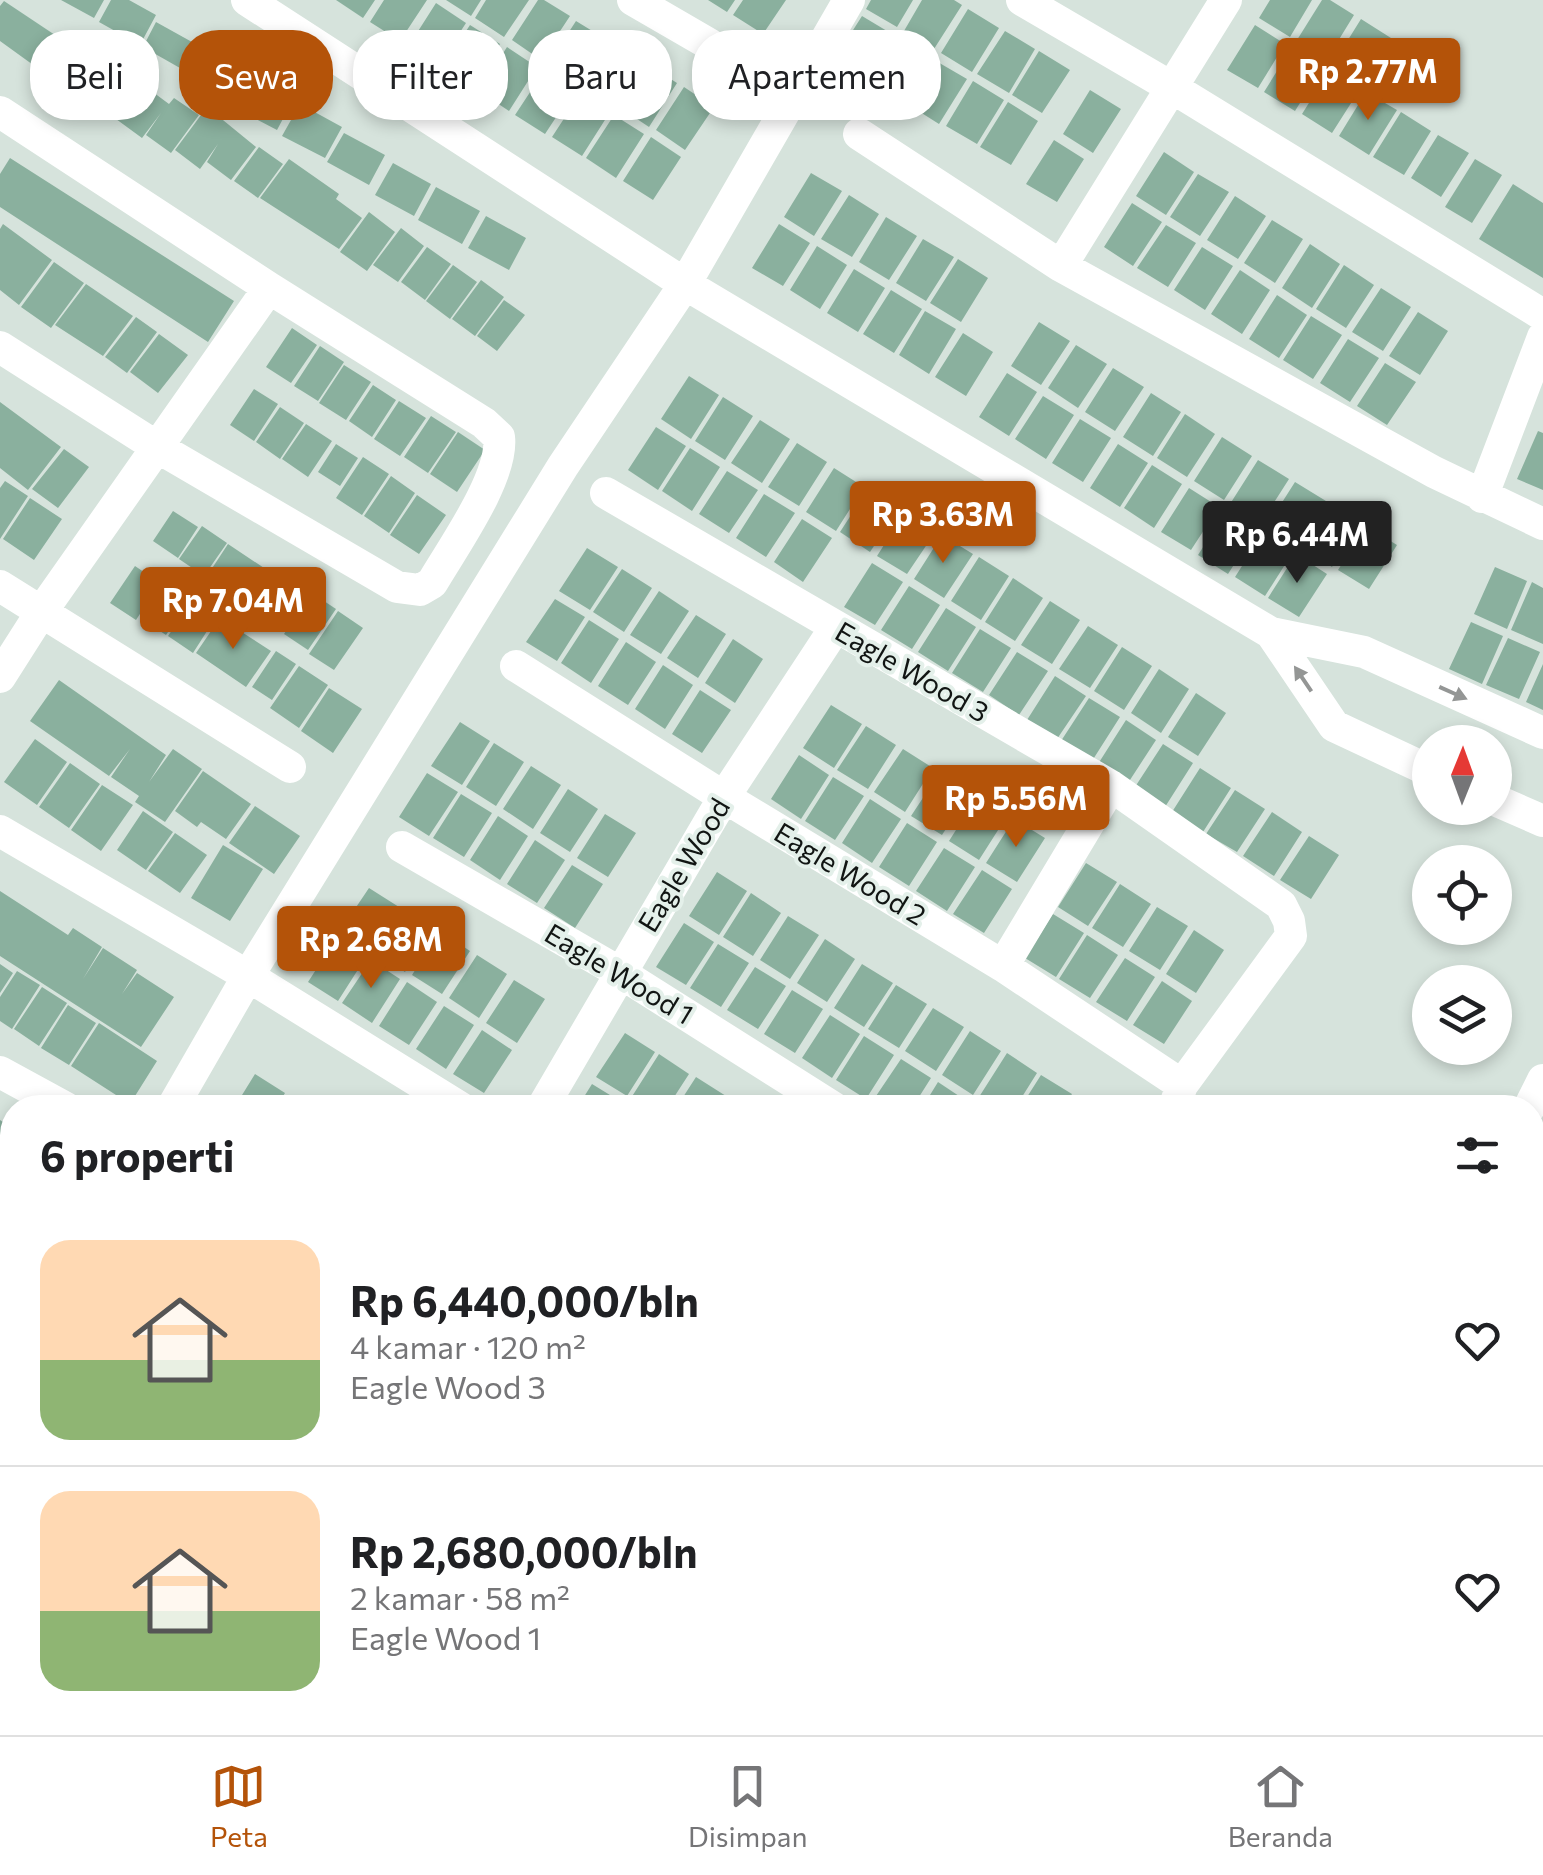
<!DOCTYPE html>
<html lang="id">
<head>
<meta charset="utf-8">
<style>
  :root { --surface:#fff; --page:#f6f6f6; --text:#202124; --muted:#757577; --line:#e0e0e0; --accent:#b45309 }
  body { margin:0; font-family:Commissioner,sans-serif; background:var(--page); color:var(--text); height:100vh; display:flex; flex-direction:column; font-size:38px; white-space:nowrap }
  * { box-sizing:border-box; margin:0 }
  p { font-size:32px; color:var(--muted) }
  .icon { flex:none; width:55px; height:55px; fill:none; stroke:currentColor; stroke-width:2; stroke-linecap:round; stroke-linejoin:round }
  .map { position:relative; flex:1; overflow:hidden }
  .drawer { position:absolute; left:0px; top:1095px; width:1545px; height:640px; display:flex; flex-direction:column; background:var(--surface); border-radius:40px 40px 0 0; box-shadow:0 5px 15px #0003 }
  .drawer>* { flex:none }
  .hud { position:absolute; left:30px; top:30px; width:1000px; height:90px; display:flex; gap:20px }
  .needle { width:65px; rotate:1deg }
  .tools { position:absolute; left:1412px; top:725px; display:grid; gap:20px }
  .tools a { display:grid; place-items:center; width:100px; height:100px; border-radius:50%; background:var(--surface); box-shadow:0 5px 15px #0003; font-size:50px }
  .price { position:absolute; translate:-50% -85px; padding:0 22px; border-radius:10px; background:var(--accent); color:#fff; font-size:32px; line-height:65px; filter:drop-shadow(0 2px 5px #0008) }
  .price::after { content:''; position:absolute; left:50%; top:60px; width:30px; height:22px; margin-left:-15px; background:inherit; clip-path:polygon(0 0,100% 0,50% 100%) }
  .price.active { background:#222; color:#fff }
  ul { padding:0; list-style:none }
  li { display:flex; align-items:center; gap:30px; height:250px; padding:0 40px }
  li+li { border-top:2px solid var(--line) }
  li span { display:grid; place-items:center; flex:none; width:280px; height:200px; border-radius:30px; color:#555 }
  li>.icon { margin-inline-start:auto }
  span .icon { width:120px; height:120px; fill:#fffc; stroke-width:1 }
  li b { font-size:42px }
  h2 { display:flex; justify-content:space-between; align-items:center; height:120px; padding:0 40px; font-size:42px }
  .tag { padding:0 35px; border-radius:40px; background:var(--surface); box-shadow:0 5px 15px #0003; font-size:35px; line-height:90px }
  .tag.active { background:var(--accent); color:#fff }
  .dock { display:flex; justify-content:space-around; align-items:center; height:140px; border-top:2px solid var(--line); background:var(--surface); font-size:28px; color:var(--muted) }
  .dock a { display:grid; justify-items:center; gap:5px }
  .dock .active { color:var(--accent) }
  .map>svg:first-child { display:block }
  .built { fill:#c5d9cf }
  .building { fill:#8ab09e }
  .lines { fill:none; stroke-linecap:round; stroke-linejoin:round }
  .street { stroke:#fff; stroke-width:32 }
  .oneway { fill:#949695 }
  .labels { text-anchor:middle; stroke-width:8; stroke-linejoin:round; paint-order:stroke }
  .street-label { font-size:28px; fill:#111513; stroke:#e4f0ea }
</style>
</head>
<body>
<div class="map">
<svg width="1543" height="1735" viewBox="0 0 1543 1735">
  <rect width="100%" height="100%" fill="#d6e3dc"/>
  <path class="built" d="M12,1403v293l-12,-8v-267z
    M1195,1722l9,7 -3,6h-1035l-16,-12z
    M56,1723l55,-1v1l-7,12h-27z"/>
  <path class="building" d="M61,0h43l-10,18z
    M111,0h18l27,15 -16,30 -41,-23z
    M336,0h39l-12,18z
    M384,0h43l-27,41 -30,-19z
    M446,0h35l-10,16z
    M486,0h43l-25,37 -29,-19z
    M538,0h6l26,16 -29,44 -29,-20z
    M708,0h27l-8,12z
    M743,0h43l-23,34 -30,-19z
    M871,0h42l-16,27 -31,-18z
    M922,0h32l8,5 -28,44 -30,-18z
    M1270,0h42l-22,37 -31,-19z
    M1322,0h8l24,15 -27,44 -30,-19z
    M4,1l54,36 -22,30 -36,-26v-35z
    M436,3l30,20 -28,43 -30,-19z
    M968,9l31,19 -27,44 -31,-19z
    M862,16l30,18 -27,44 -31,-18z
    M1361,19l30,19 -27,44 -31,-18z
    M576,21l31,19 -29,43 -30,-19z
    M156,22l45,25 -14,25 -44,-25z
    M470,25l30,19 -28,44 -30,-20z
    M1255,25l30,19 -27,44 -31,-18z
    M1005,31l30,18 -26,44 -32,-19z
    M62,36l24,18 2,-3 25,19 3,-4 24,17 -24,32 -76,-50z
    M899,38l31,18 -28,44 -30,-19z
    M613,43l30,19 -28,43 -30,-19z
    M507,47l30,20 -28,44 -30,-20z
    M1292,47l31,19 -28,45 -31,-19z
    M204,49l44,24 -16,29 -44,-24z
    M1039,51l31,19 -28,43 -30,-18z
    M936,61l31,18 -28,45 -30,-19z
    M647,64l30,19 -28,44 -30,-20z
    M544,71l30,19 -29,44 -30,-19z
    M1329,71l31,18 -28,44 -30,-19z
    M255,77l39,21 -17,32 -40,-21z
    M973,81l31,19 -27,44 -31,-18z
    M142,84l27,20 5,-6 25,17 -28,38 -25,-18 15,-22 -19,25 -26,-19z
    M684,87l30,20 -29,43 -29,-20z
    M1090,90l31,19 -28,44 -30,-19z
    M1366,92l31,18 -28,45 -30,-19z
    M580,94l30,18 -28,44 -30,-19z
    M1008,102l30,19 -27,44 -31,-18z
    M300,104l42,23 -17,31 -43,-22z
    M207,107l49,40 -25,33 -24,-18 11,-18 -18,25 -25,-19z
    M1401,112l30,19 -27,44 -31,-18z
    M614,115l30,19 -28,44 -30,-20z
    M344,133l41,22 -16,30 -42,-23z
    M1438,135l31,18 -28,44 -30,-19z
    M651,137l30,20 -28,43 -30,-19z
    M1054,140l30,19 -27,43 -31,-18z
    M259,147l24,17 -25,34 -24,-17z
    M1164,152l30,20 -28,43 -30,-19z
    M10,158l224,143 -26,41 -208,-135v-33z
    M289,159l50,35 -3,5 26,19 -23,31 -79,-51z
    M1475,159l27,16 -30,48 -27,-16z
    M393,163l38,21 -17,32 -39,-21z
    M811,173l31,18 -28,45 -30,-19z
    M1198,174l31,18 -29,44 -30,-19z
    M1513,184l30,19v75l-64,-39z
    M436,187l44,24 -18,33 -44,-24z
    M849,195l30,19 -27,43 -31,-18z
    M1235,196l31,20 -28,43 -31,-19z
    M1132,203l30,19 -29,44 -29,-19z
    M369,212l26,20 -28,39 -27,-19z
    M486,216l40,22 -17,32 -41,-22z
    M886,217l31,19 -28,44 -30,-18z
    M1272,220l31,19 -28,44 -31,-20z
    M3,224l49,36 -33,45 -19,-15v-61z
    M779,224l31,19 -27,43 -31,-18z
    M1166,225l30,18 -28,44 -31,-19z
    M401,228l23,18 -26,36 -25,-17z
    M923,239l31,18 -28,44 -30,-18z
    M1310,244l30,20 -28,44 -30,-20z
    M817,246l30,19 -27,44 -30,-19z
    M427,247l24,17 -26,36 -24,-18z
    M1202,247l31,19 -28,44 -31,-20z
    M958,259l30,19 -27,44 -31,-19z
    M54,262l30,21 -33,45 -30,-21z
    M453,265l24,17 -27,37 -24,-18z
    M1344,265l30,20 -28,43 -30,-19z
    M854,269l31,19 -27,44 -31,-19z
    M1240,270l30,20 -28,44 -31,-20z
    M481,280l23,17 -29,39 -23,-17z
    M86,284l47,32 -30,40 -48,-31z
    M1381,288l30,19 -28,44 -31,-19z
    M891,290l31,19 -28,44 -31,-19z
    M1277,295l30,20 -28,43 -30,-19z
    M504,300l21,15 -28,36 -20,-15z
    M925,311l31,18 -27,45 -30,-19z
    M1418,312l30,19 -28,44 -31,-19z
    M1311,316l31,19 -29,44 -30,-19z
    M136,317l21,15 -30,41 -22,-16z
    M1039,322l31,19 -29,44 -30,-19z
    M292,328l25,17 -26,38 -25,-16z
    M963,333l30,19 -27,44 -31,-19z
    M159,334l29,21 -30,38 -28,-21z
    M1348,339l31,19 -29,44 -30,-19z
    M1076,345l31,19 -29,44 -30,-20z
    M320,346l24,16 -26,39 -24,-15z
    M1385,363l31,19 -29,43 -30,-19z
    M344,365l27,17 -25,38 -27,-17z
    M1113,368l31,19 -29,44 -30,-19z
    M1007,373l30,19 -28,44 -30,-19z
    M689,376l30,19 -28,44 -30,-20z
    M373,385l23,15 -24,37 -23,-16z
    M254,389l24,15 -24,37 -24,-16z
    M1151,393l30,19 -28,44 -30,-19z
    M1043,396l31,19 -28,44 -31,-20z
    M723,397l30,19 -28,44 -30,-19z
    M399,401l27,17 -26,38 -26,-17z
    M0,402l61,45 -33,43 -28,-22z
    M280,407l24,16 -24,36 -24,-17z
    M1185,414l30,20 -28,43 -30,-19z
    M431,416l25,16 -28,41 -24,-16z
    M1080,419l31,19 -28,44 -31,-19z
    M760,420l30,19 -28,44 -31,-20z
    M306,424l26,17 -24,36 -26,-18z
    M656,427l30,19 -28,44 -30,-20z
    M1538,431l5,2v57l-26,-11z
    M458,432l27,18 -28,42 -27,-18z
    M1222,437l30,19 -28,44 -30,-19z
    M797,443l30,19 -28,44 -31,-19z
    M336,444l22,14 -18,28 -22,-14z
    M1118,444l30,19 -28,44 -30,-19z
    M690,448l30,19 -28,44 -30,-20z
    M64,449l25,18 -31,41 -26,-19z
    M363,457l26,17 -27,41 -26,-17z
    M1258,460l31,19 -28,44 -31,-19z
    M1152,465l30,19 -28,44 -30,-20z
    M834,468l30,19 -28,44 -30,-19z
    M727,471l31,19 -29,43 -30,-19z
    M391,476l24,17 -26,40 -25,-17z
    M5,481l23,15 -28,43v-51z
    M1295,482l31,19 -29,44 -30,-19z
    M1189,488l30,19 -28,43 -30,-18z
    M868,489l31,19 -29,44 -30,-20z
    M764,494l31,19 -29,44 -30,-19z
    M417,495l29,20 -27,39 -29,-19z
    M30,498l32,21 -28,41 -31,-21z
    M1329,503l31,20 -28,44 -31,-20z
    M173,511l25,16 -20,31 -25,-17z
    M1226,511l30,19 -28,44 -30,-19z
    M905,512l31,19 -29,43 -30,-18z
    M802,519l30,19 -29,44 -29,-20z
    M202,526l25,17 -23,33 -25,-17z
    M1366,526l31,19 -28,44 -31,-19z
    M1263,533l30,19 -28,44 -30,-19z
    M942,535l31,19 -29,44 -30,-19z
    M228,544l54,36 -29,43 -28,-17 6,-10 -26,-17z
    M587,548l31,19 -28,43 -31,-19z
    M1296,554l31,20 -28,43 -31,-19z
    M979,557l30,19 -28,44 -30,-19z
    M872,563l31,19 -28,43 -31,-18z
    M135,566l25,17 -24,37 -26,-17z
    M1495,567l32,14 -20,48 -33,-15z
    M622,569l30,19 -28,44 -31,-20z
    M286,576l25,16 -25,37 -25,-15z
    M1013,578l30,20 -28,43 -30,-19z
    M1532,582l11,6v56l-32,-14z
    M164,583l26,16 -24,36 -26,-17z
    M909,586l31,19 -28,44 -31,-19z
    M659,591l30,20 -28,43 -31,-19z
    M312,593l24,16 -28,41 -24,-16z
    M555,599l30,18 -28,44 -31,-19z
    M192,601l24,16 -23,36 -25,-17z
    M1050,601l30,19 -28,44 -31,-19z
    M946,608l30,19 -28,44 -30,-19z
    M338,611l25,17 -29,42 -25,-16z
    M696,615l30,19 -28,44 -31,-20z
    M220,618l51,33 -25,36 -50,-34z
    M589,620l30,19 -28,44 -30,-20z
    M1471,622l32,14 -21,48 -33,-15z
    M1088,626l30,19 -28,43 -31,-19z
    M980,629l31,19 -28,44 -31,-19z
    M1508,638l32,14 -21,47 -33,-14z
    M733,639l30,20 -28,44 -30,-20z
    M626,642l30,20 -28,43 -30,-19z
    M1122,647l30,19 -28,44 -30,-19z
    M276,651l20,13 -24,36 -20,-13z
    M1017,652l31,19 -29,44 -30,-20z
    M1543,664v46l-17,-8z
    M663,665l30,20 -28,44 -30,-20z
    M299,666l29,19 -29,43 -29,-20z
    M1159,669l30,20 -28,44 -30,-20z
    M1055,676l31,20 -29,43 -30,-19z
    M59,680l107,75 -17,27 24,-33 29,20 -37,53 -30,-20 4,-6 -28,-19 19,-28 -21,27 -79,-55z
    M329,688l33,21 -29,44 -32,-22z
    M700,690l31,20 -29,43 -30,-19z
    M1196,693l30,20 -28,43 -30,-19z
    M1089,698l31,19 -28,44 -31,-20z
    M831,705l31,19 -28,44 -31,-20z
    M1126,720l30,20 -28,43 -30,-19z
    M460,722l30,19 -28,44 -31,-19z
    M866,726l30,19 -28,44 -31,-19z
    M35,739l32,23 -30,43 -33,-23z
    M494,743l30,19 -28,44 -30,-19z
    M1163,744l30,19 -28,44 -30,-20z
    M903,749l30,19 -28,44 -31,-20z
    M799,755l30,20 -28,44 -30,-20z
    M70,763l30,21 -31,44 -30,-21z
    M531,766l30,19 -28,44 -30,-20z
    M1200,768l31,20 -28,44 -31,-20z
    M203,771l48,33 -25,35 -25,-17 -4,5 -22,-16z
    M940,772l30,20 -28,43 -31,-19z
    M427,773l31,19 -29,44 -30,-19z
    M833,777l31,19 -29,44 -30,-19z
    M102,785l31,20 -32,46 -30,-21z
    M568,789l30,20 -28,43 -30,-19z
    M1235,790l30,19 -28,43 -31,-18z
    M461,794l31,19 -28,44 -31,-19z
    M977,797l30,19 -28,44 -30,-19z
    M870,799l31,20 -29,44 -30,-20z
    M255,806l45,30 -26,38 -45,-31z
    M143,811l30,21 -27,38 -29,-20z
    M1272,812l30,20 -28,44 -31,-20z
    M605,814l31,19 -28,44 -31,-19z
    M498,816l30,20 -28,44 -30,-20z
    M1014,819l31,19 -28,44 -31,-19z
    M907,823l30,19 -28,44 -30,-19z
    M175,833l32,22 -27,38 -32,-22z
    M1309,836l30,19 -28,44 -31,-19z
    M535,840l30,20 -28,43 -30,-19z
    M223,845l40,24 -33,52 -39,-23z
    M944,848l31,19 -28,44 -31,-20z
    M1086,863l31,19 -29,44 -30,-19z
    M572,865l31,19 -28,44 -31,-20z
    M982,870l30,19 -28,44 -31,-19z
    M717,872l30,19 -28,44 -30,-19z
    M1120,884l31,20 -28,43 -31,-19z
    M369,888l30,19 -28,43 -31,-19z
    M0,891l68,44 5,-7 29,19 -19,32 20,-31 34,22 -15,24 15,-21 37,24 -33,50 -141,-91z
    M751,893l30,20 -28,43 -30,-19z
    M1157,907l31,19 -28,44 -31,-19z
    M403,909l30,19 -28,44 -30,-19z
    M1053,914l31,19 -28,44 -31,-19z
    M788,916l31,19 -29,44 -30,-19z
    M684,923l30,19 -28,43 -30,-18z
    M1194,930l30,20 -28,43 -30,-19z
    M440,931l30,20 -28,43 -30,-19z
    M1087,935l31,20 -28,43 -31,-19z
    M336,939l30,18 -28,44 -30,-19z
    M825,939l30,20 -28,43 -30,-19z
    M718,944l31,19 -28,44 -31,-19z
    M477,955l30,19 -28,44 -30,-20z
    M1125,958l30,19 -28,44 -31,-19z
    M371,960l29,19 -28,44 -30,-20z
    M0,964l13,9 -13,20z
    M862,964l31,19 -29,44 -30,-19z
    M755,967l31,19 -28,43 -31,-19z
    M17,971l23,14 -28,44 -12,-8v-24z
    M514,980l31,19 -28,44 -31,-20z
    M1162,981l30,20 -28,43 -31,-19z
    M407,982l30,20 -28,43 -30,-19z
    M896,985l31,19 -28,44 -31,-19z
    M42,987l25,16 -28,43 -25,-17z
    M792,990l31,19 -28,44 -31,-19z
    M68,1005l28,18 -27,42 -28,-17z
    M444,1006l30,19 -28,44 -30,-20z
    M933,1008l31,19 -28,44 -31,-20z
    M830,1015l30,19 -28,44 -30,-20z
    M99,1023l58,38 -27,43 -59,-38z
    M482,1030l30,20 -28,43 -31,-19z
    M970,1031l31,20 -28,44 -31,-20z
    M625,1033l30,19 -28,44 -31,-19z
    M864,1036l30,19 -28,44 -30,-19z
    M1007,1053l30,20 -22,35h-20l-16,-11z
    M659,1054l30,20 -22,34h-21l-15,-10z
    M901,1059l30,19 -19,30h-31l-9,-6z
    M255,1074l30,19 -9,15h-42z
    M1041,1075l31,19 -9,14h-43z
    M696,1077l30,19 -7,12h-43z
    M938,1082l30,20 -4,6h-42z
    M592,1084l31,19 -3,5h-43z
    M1078,1097l16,11h-23z
    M0,1120l12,8v63l-12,-8z
    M0,1203l12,7v34l-5,10 -7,-4z
    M1532,1352l11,4 -10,32h-1z
    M1543,1372v47l-11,-4v-18z
    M1532,1417l11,4v16l-10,25z
    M1543,1448v36l-11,-4z
    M1532,1588l11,4v10l-10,25z
    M1543,1611v43l-11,-4v-14z
    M1532,1652l11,4v20l-10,25z
    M0,1686l12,8 -12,25z
    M1543,1689v29l-10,-4z
    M708,1722h29l-7,13h-30z
    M844,1722h29l-7,13h-30z
    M879,1722h18l8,6 -4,7h-30z
    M1361,1725l25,10h-29z"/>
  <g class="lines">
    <path class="street" d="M247,0l438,284 586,349 93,19 179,81
      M633,0l76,44
      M1022,0l149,87 372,228
      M0,112l269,176 215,135 15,14c5,39 -46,110 -67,146l-12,7 -23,-3 -240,-140 -157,-100
      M859,134l202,132 373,206 109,52
      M1061,266l165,-266
      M606,493l505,293 170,119 8,16 2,15 -109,149 -8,23
      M1482,497l61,-160
      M0,586l290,181
      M1271,633l63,93 96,45
      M516,666l208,131 279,169 179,119
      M0,677l42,-66 227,-323
      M1495,800l48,21
      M0,831l248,145 213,132
      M402,847l217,125 215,136
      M1003,966l108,-180
      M0,1072l66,36
      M172,1108l76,-132 315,-510 122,-182 164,-284
      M542,1108l182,-311 111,-169
      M1529,1108l14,-28
      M1532,1223l11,-27
      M1532,1285l11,5
      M0,1333l12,7
      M0,1442l12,-28
      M1532,1508l11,5
      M0,1573l12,7
      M255,1722l22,13
      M653,1722l21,13
      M1055,1722l22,13
      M1509,1722l30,13
      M793,1735l8,-13
      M1216,1735l6,-13
      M1327,1735l5,-13"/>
  </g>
  <defs><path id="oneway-solid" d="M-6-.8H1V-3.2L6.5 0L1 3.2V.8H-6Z" transform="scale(2.5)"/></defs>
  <g class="oneway">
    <use href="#oneway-solid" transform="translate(1303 679) rotate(-124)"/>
    <use href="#oneway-solid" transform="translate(1453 693) rotate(24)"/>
  </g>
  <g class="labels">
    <g class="street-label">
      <text transform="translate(912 672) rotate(30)" y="10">Eagle Wood 3</text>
      <text transform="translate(684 865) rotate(-59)" y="10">Eagle Wood</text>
      <text transform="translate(850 874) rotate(31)" y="10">Eagle Wood 2</text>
      <text transform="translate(619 974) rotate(31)" y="10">Eagle Wood 1</text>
    </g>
  </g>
</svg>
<div class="tools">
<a><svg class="needle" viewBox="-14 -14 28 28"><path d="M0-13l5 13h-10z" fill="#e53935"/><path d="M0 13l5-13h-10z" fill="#757577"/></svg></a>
<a><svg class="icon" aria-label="locate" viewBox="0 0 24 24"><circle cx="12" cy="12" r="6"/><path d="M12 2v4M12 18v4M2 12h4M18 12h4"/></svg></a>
<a><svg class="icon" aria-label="layers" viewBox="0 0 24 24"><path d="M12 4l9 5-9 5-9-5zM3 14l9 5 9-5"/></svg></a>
</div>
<b class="price" style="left:1368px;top:123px">Rp 2.77M</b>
<b class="price" style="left:943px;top:566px">Rp 3.63M</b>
<b class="price active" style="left:1297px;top:586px">Rp 6.44M</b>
<b class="price" style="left:233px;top:652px">Rp 7.04M</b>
<b class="price" style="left:1016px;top:850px">Rp 5.56M</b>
<b class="price" style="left:371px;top:991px">Rp 2.68M</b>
<div class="hud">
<a class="tag">Beli</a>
<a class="tag active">Sewa</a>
<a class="tag">Filter</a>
<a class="tag">Baru</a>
<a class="tag">Apartemen</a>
</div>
<section class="drawer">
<h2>6 properti<svg class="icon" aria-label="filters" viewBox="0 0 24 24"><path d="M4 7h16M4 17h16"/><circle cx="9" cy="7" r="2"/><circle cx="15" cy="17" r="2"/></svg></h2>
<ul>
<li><span style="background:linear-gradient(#ffd9b3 60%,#8fb573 0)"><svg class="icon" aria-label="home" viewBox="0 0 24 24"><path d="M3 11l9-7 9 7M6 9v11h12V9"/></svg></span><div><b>Rp 6,440,000/bln</b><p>4 kamar · 120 m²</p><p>Eagle Wood 3</p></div><svg class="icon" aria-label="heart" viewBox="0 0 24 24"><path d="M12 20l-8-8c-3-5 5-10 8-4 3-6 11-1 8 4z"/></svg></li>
<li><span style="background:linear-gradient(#ffd9b3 60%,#8fb573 0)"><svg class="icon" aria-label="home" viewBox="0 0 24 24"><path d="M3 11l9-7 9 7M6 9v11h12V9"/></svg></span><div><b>Rp 2,680,000/bln</b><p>2 kamar · 58 m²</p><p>Eagle Wood 1</p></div><svg class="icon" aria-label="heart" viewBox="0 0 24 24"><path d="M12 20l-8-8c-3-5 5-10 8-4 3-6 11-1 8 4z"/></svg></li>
</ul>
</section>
</div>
<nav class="dock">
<a class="active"><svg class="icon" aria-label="map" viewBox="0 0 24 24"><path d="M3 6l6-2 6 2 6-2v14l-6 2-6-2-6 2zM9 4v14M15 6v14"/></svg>Peta</a>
<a><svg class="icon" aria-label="saved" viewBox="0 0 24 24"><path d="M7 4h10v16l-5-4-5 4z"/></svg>Disimpan</a>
<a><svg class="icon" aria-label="home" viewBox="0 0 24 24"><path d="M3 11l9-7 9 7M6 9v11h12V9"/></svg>Beranda</a>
</nav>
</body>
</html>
